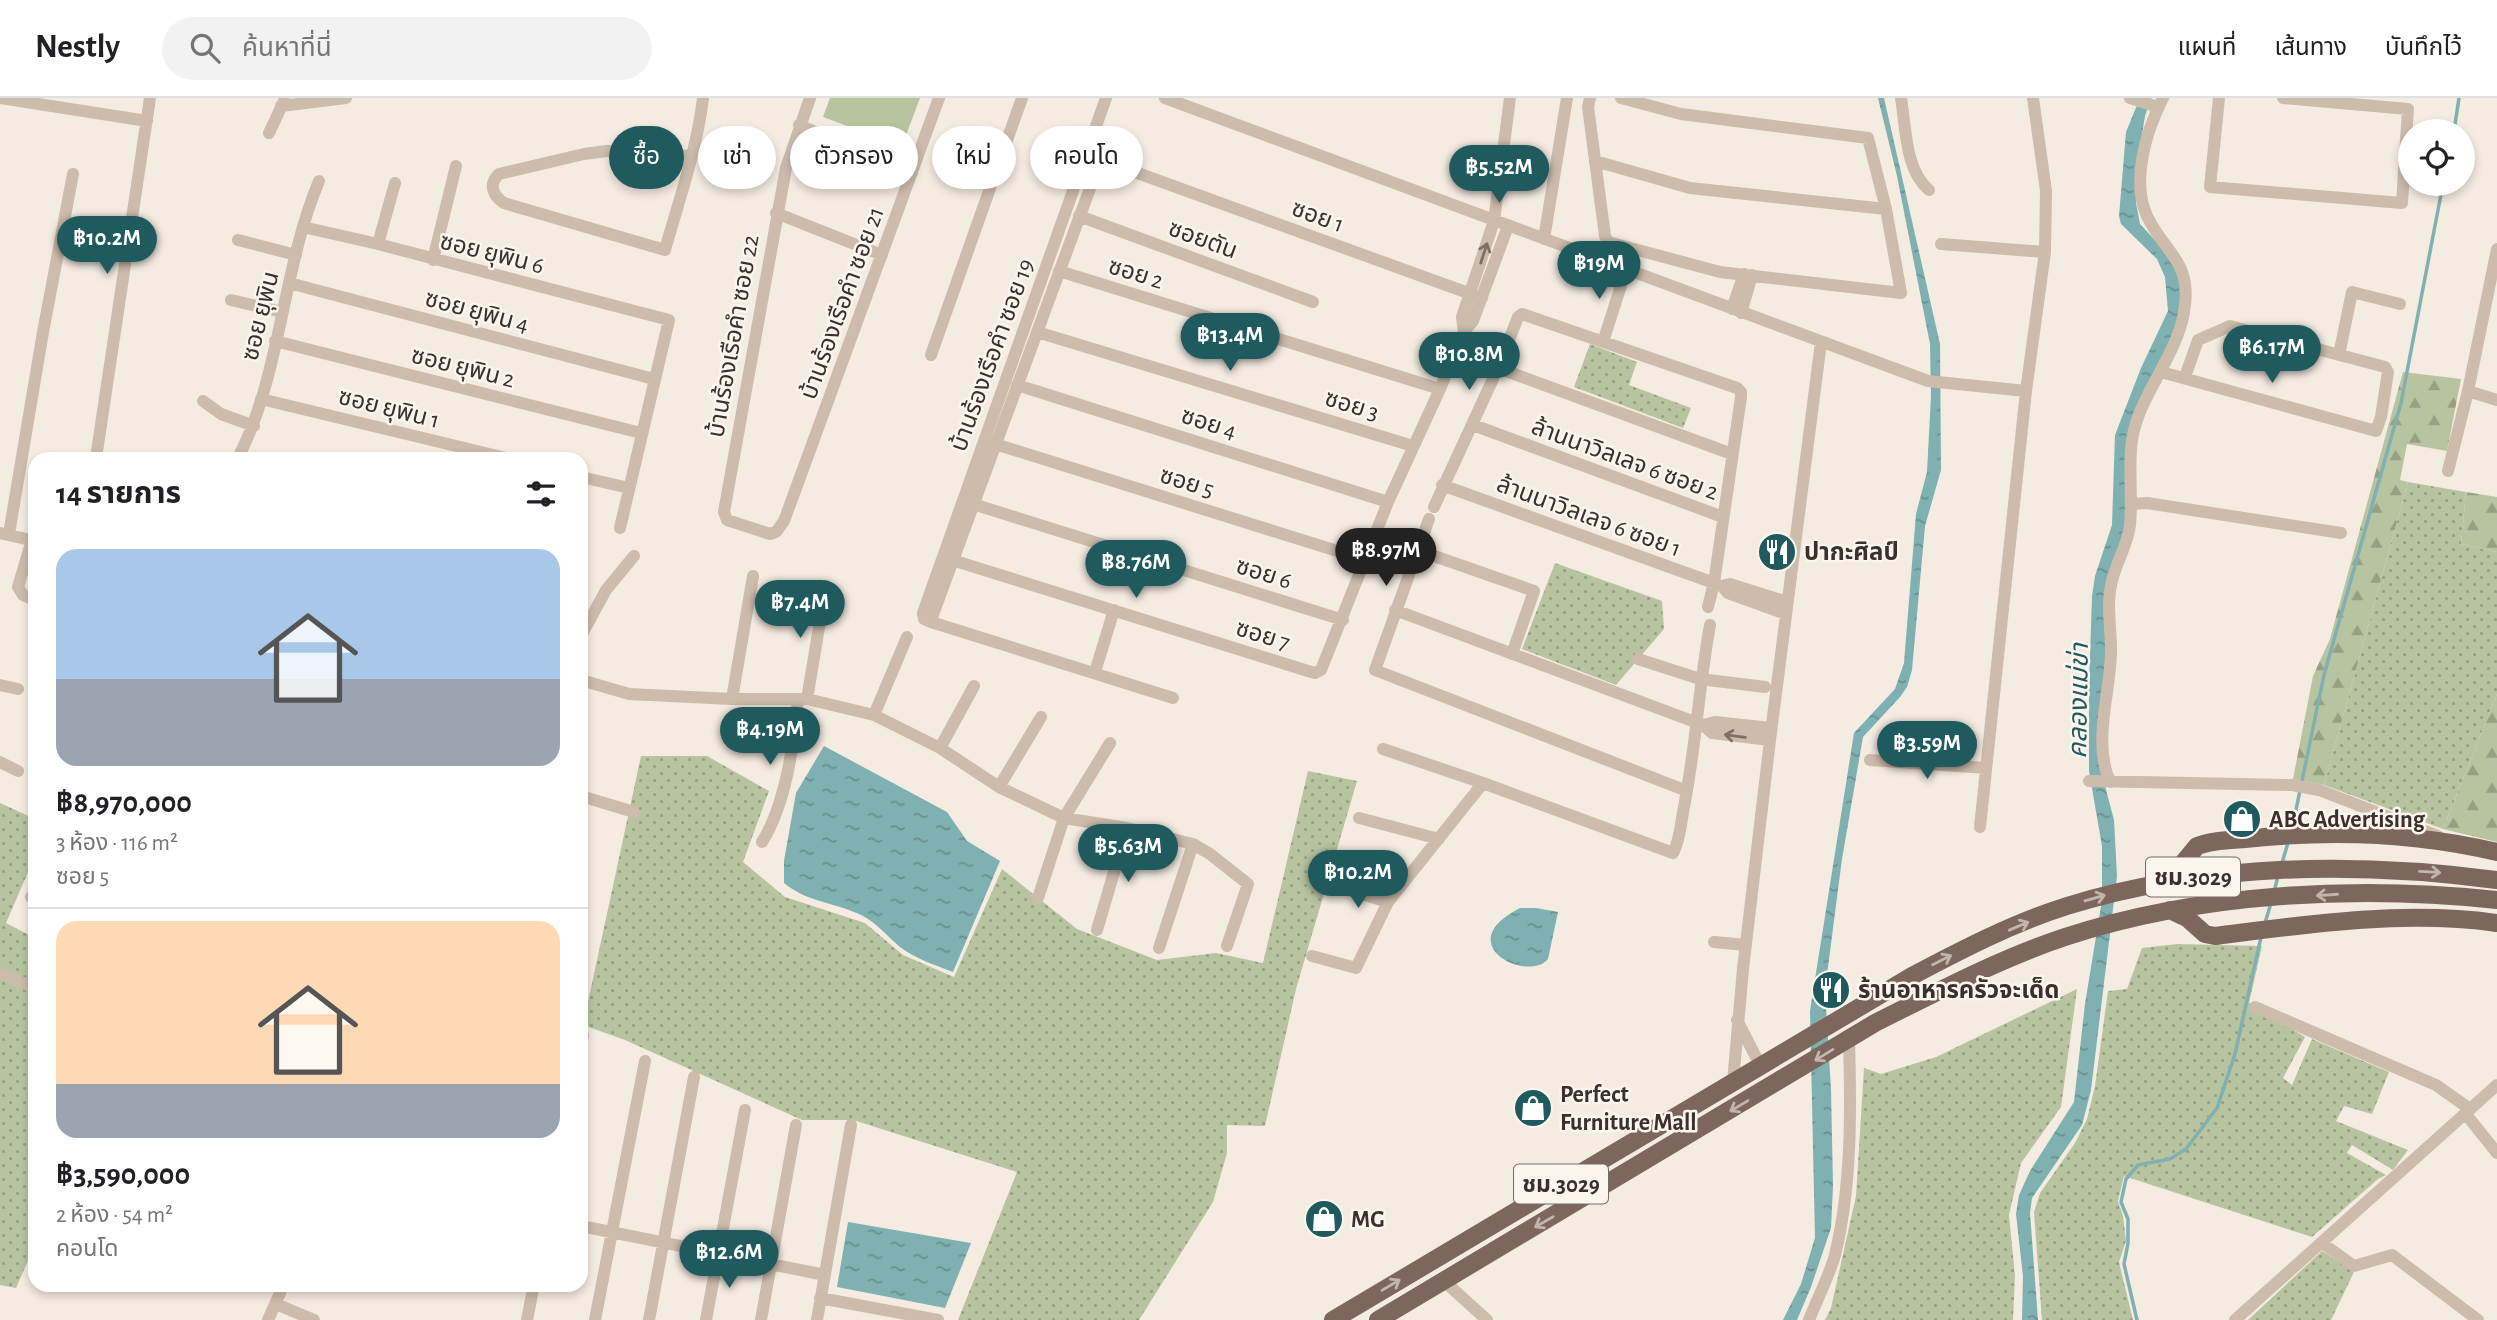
<!DOCTYPE html>
<html lang="th">
<head>
<meta charset="utf-8">
<style>
  :root { --surface:#fff; --page:#f2f2f2; --text:#202124; --muted:#757577; --line:#e0e0e0; --accent:#1f5a5e }
  body { margin:0; font-family:"Alegreya Sans","Noto Sans Thai",sans-serif; background:var(--page); color:var(--text); height:100vh; display:flex; flex-direction:column; font-size:26px; white-space:nowrap }
  * { box-sizing:border-box; margin:0 }
  p { font-size:23px; color:var(--muted) }
  .icon { flex:none; width:38px; height:38px; fill:none; stroke:currentColor; stroke-width:2; stroke-linecap:round; stroke-linejoin:round }
  .map { position:relative; flex:1; overflow:hidden }
  .details { position:absolute; left:28px; top:354px; width:560px; height:840px; display:flex; flex-direction:column; background:var(--surface); border-radius:21px; box-shadow:0 4px 10px #0003 }
  .details>* { flex:none }
  .hud { position:absolute; left:609px; top:28px; width:665px; height:63px; display:flex; gap:14px }
  .buttons { position:absolute; left:2398px; top:21px; display:grid; gap:14px }
  .buttons a { display:grid; place-items:center; width:77px; height:77px; border-radius:50%; background:var(--surface); box-shadow:0 4px 10px #0003; font-size:35px }
  .price { position:absolute; translate:-50% -60px; padding:0 16px; border-radius:24px; background:var(--accent); color:#fff; font-size:23px; line-height:46px; filter:drop-shadow(0 2px 4px #0008) }
  .price::after { content:''; position:absolute; left:50%; top:42px; width:21px; height:16px; margin-left:-10px; background:inherit; clip-path:polygon(0 0,100% 0,50% 100%) }
  .price.on { background:#222; color:#fff }
  ul { padding:0; list-style:none }
  li { display:grid; align-content:center; gap:14px; height:371px; padding:0 28px }
  li+li { border-top:2px solid var(--line) }
  li span { display:grid; place-items:center; height:217px; border-radius:21px; color:#555 }
  li>.icon { margin-inline-start:auto }
  span .icon { width:126px; height:126px; fill:#fffc; stroke-width:1 }
  li b { font-size:30px }
  h2 { display:flex; justify-content:space-between; align-items:center; height:84px; padding:0 28px; font-size:30px }
  .pill { padding:0 24px; border-radius:32px; background:var(--surface); box-shadow:0 4px 10px #0003; font-size:24px; line-height:63px }
  .pill.on { background:var(--accent); color:#fff }
  header { display:flex; align-items:center; gap:42px; box-sizing:border-box; height:98px; padding:0 35px; background:var(--surface); border-bottom:2px solid var(--line) }
  header strong { font-size:33px }
  nav { display:flex; gap:38px; margin-inline-start:auto; font-size:24px }
  .search { width:490px; height:63px; background:var(--page); display:flex; align-items:center; gap:18px; box-sizing:border-box; padding:0 24px; border-radius:38px; color:var(--muted); font-size:26px }
  .map>svg:first-child { display:block }
  .grass { fill:url(#grass-dots) }
  .forest { fill:url(#forest-firs) }
  .garden { fill:#b8c4a0 }
  .water { fill:url(#water-ripples) }
  .lines { fill:none; stroke-linecap:round; stroke-linejoin:round }
  .stream { stroke:#7fb0b2; stroke-width:3.5 }
  .minor { stroke:#cdbbac; stroke-width:12 }
  .primary { stroke:#7d675c; stroke-width:18 }
  .oneway { stroke:#7d6f65 }
  .oneway2 { stroke:#c2b5ac }
  .labels { text-anchor:middle; stroke-width:5; stroke-linejoin:round; paint-order:stroke }
  .shield { fill:#fbf5ee; stroke:#756b66; stroke-width:2 }
  .shield-label { font-size:23px; font-weight:bold; fill:#3b302b }
  .street-label { font-size:24px; fill:#3b302b; stroke:#fbf5ee }
  .poi-label { font-size:24px; font-weight:bold; fill:#3b302b; stroke:#fbf5ee; text-anchor:start }
  .water-label { font-size:26px; font-style:italic; fill:#1f5a5e; stroke:#fbf5ee }
</style>
</head>
<body>
<header>
<strong>Nestly</strong>
<div class="search"><svg class="icon" aria-label="search" viewBox="0 0 24 24"><circle cx="10" cy="10" r="6"/><path d="M15 15l6 6"/></svg>ค้นหาที่นี่</div>
<nav><a>แผนที่</a><a>เส้นทาง</a><a>บันทึกไว้</a></nav>
</header>
<div class="map">
<svg width="2497" height="1222" viewBox="0 0 2497 1222">
  <defs>
    <pattern id="grass-dots" width="8" height="8" patternUnits="userSpaceOnUse" patternTransform="scale(1.75)"><rect width="8" height="8" fill="#b8c4a0"/><path d="M2 2h.1M6 6h.1" fill="none" stroke="#97a083" stroke-width="1.8" stroke-linecap="round"/></pattern>
    <pattern id="forest-firs" width="22" height="20" patternUnits="userSpaceOnUse" patternTransform="scale(1.75)"><rect width="22" height="20" fill="#b8c4a0"/><path d="M5 1l3.5 6h-7zM16 11l3.5 6h-7z" fill="#97a083"/></pattern>
    <pattern id="water-ripples" width="26" height="14" patternUnits="userSpaceOnUse" patternTransform="scale(1.75)"><rect width="26" height="14" fill="#7fb0b2"/><path d="M2 4q2-2 4 0t4 0M15 11q2-2 4 0t4 0" fill="none" stroke="#699091"/></pattern>
  </defs>
  <rect width="100%" height="100%" fill="#f4ebe1"/>
  <path class="grass" d="M1590,246l47,18 -8,23 62,23 -8,20 -109,-41z
    M2408,384l58,10 -5,52 36,8v142l-54,135 -119,-44z
    M1555,465l107,38 2,28 -48,56 -94,-36z
    M641,658h66l62,35 -26,71 42,35 80,26 38,32 51,22 48,-108 75,60 80,31 59,-7 47,10 45,-192 49,10 -61,208 -31,137 -38,-1v28l-14,49 -74,118h-181l59,-148 -164,-52h-51l-177,-80 -42,-15z
    M0,705l35,16v37l-29,67 29,15v307l-19,43 -16,-3z
    M2177,846l85,2 -13,57 56,34 -22,41 9,7 20,-46 77,33 -17,42 -28,-8 -8,15 72,29 -15,20 -41,-25 -5,8 39,22 -8,4 -66,58 -188,-61 -6,25 5,15 3,25 -7,21 14,58h-91l-8,-108 6,-19 35,-50 12,-24 8,-33 13,-95 19,-2 15,-41z
    M2077,891l-16,118 -40,56 -12,52 6,61 -2,44h-188l6,-12 25,-112 8,-128 17,6 55,-17z
    M2322,1153l32,21 -23,48h-83z"/>
  <path class="forest" d="M2403,274l58,7 -14,72 -40,-7 -7,36 8,2 -84,303 -31,-6 20,-103 17,-37z
    M2466,394l31,5v55l-36,-8z
    M2497,596v148l-54,-13z"/>
  <path class="garden" d="M830,0h90l-18,48 -79,-29z"/>
  <path class="water" d="M1878,0h6l56,246 1,126 -16,56 -13,144 -5,17 -7,10 -37,40 -21,122 -17,131 6,100 2,96 -2,42 -20,59 -14,33h-14l18,-36 14,-46 -5,-227 44,-278 41,-44 9,-26 12,-149 11,-42 4,-76 -1,-52 -33,-168z
    M2140,0h11l-6,18 -6,37 -3,50 4,21 24,26 17,24 1,42 -49,109 -4,74 -24,149v138l9,34 3,56 -26,214 -9,35 -50,73 -2,15 8,107h-16l1,-44 -7,-62 3,-19 11,-24 44,-69 11,-98 17,-104v-54l-13,-75v-85l3,-90 3,-20 17,-51 3,-90 26,-67 27,-57 -3,-34 -8,-18 -36,-35 -2,-8 7,-84z
    M824,648l123,66 20,29 33,20 -47,111c-18,-7 -37,-13 -53,-25 -13,-11 -22,-23 -37,-31 -27,-14 -55,-13 -79,-33v-22l12,-68z
    M1520,810h16l22,4 -10,47c-19,24 -100,-14 -28,-51z
    M848,1124l123,21 -26,65 -108,-21z"/>
  <g class="lines">
    <path class="stream" d="M2454,33l5,-33
      M2292,731l32,-154 77,-272 42,-219
      M2281,768l7,-23
      M2274,794l4,-16
      M2265,825l6,-20
      M2137,1222l-13,-56 4,-21v-24l-7,-17 5,-23 12,-14 32,-6 16,-10 31,-41 18,-54 26,-117"/>
    <path class="minor" d="M0,0l147,23
      M810,0l-24,70 -62,344 3,8 43,14 6,-2 8,-11 155,-423
      M1165,0l763,283 98,10
      M1590,0l-2,9 17,129 3,6 112,30 181,21 -15,-84 -18,-71 -187,-24 -60,-16
      M1901,0c5,30 4,72 28,92
      M2130,0l28,9
      M2219,0l-9,89 192,16 6,-94 -125,-11
      M281,8l65,-8
      M799,27l113,48
      M269,35l15,-32
      M691,58l-84,-5 -23,3 -85,20c-11,10 -6,22 5,29l161,47c14,-50 32,-101 38,-152
      M1595,63l95,27 196,21
      M776,115l106,42
      M1079,118l234,86
      M303,129l75,17 291,76 -49,208
      M1544,141l23,-141
      M238,142l58,15
      M378,146l17,-61
      M1941,146l104,8
      M433,162l23,-94
      M1059,173l381,118
      M289,185l365,96
      M231,202l51,12
      M1732,211l12,-35
      M1741,215l11,-38
      M1037,234l376,114
      M1464,234l-2,-15 32,-96 16,-123
      M275,243l366,92
      M1603,244l23,-72
      M931,257l91,-257
      M2339,257l13,-63 48,12
      M1498,270l234,86
      M2161,274l215,59 5,-14 7,-45 -3,-5 -155,-41 -32,14 -13,37
      M1017,287l371,117
      M2468,293l29,9
      M261,301l245,59
      M203,303l18,13 33,12
      M1473,327l250,92
      M995,346l371,116
      M96,360l54,-360
      M238,360c43,-83 44,-189 81,-277
      M2448,373l20,-80 29,-142
      M581,379l48,11
      M1442,387l272,98 8,3 8,-2 57,18
      M973,406l370,116
      M2131,406l16,-1 194,30
      M1434,409l64,-139 20,-51 4,-3 215,74 4,4v5l-27,186 -6,24
      M1429,421l-54,151 312,121
      M0,435l35,8
      M9,436l34,-202 30,-158
      M32,442l-14,47 5,8 12,5
      M1417,452l117,41 -22,63
      M952,462l356,111 7,2 6,-3 67,-168 52,-113 24,-57 9,-11 35,-95
      M1722,488l6,7 58,21
      M1395,512l308,115 9,8 58,7
      M931,524l-7,-3 -1,-6 183,-515
      M581,538l25,-46 28,-34
      M1638,561l62,20 65,8
      M1095,574l19,-62
      M581,582l48,14 103,5h75l67,16 66,33 59,39 65,31 63,10 66,16 17,10 38,30 -21,62
      M0,587l18,4
      M1173,600l-242,-76v-2l168,-456 3,-3 8,2 372,135
      M732,601l21,-123
      M807,601l19,-113
      M874,617l33,-78
      M1703,627l12,-3 56,6
      M940,650l34,-62
      M1383,651l100,34 190,70c7,-12 8,-32 11,-46 12,-61 15,-122 26,-182
      M1870,662l116,8
      M0,664l18,9
      M2089,683l203,4 27,5 119,46
      M2110,684c-18,-41 1,-90 1,-132 0,-23 -5,-47 1,-69 4,-19 16,-36 18,-56 3,-30 -3,-67 4,-95 10,-40 43,-76 50,-118 9,-51 -19,-58 -37,-96 -16,-35 -1,-85 16,-118
      M999,689l42,-70
      M581,698l53,16
      M1359,720l80,21
      M1980,729l46,-436 19,-139 1,-61 -13,-93
      M762,744c24,-38 32,-98 36,-143
      M1339,789l49,15
      M31,799l4,1
      M1038,800l26,-80 46,-75
      M1097,832l30,-102
      M1714,844l32,3
      M1159,850l34,-104
      M1312,858l44,12 32,-66 95,-119
      M0,875l35,15
      M2255,909l181,78 34,24
      M1737,922l23,45
      M581,945l2,-8
      M1733,984l10,-113 27,-229 51,-398
      M2465,1015l32,40
      M581,1128l244,49
      M2322,1145l32,23 38,-11 86,65
      M1444,1183l43,39
      M820,1200l118,22
      M276,1206l38,16
      M268,1222l16,-36
      M527,1222l7,-36
      M595,1222l50,-259
      M649,1222l45,-243
      M706,1222l39,-210
      M761,1222l35,-195
      M817,1222l34,-195
      M1809,1222c8,-21 20,-43 26,-65 17,-70 16,-145 14,-216
      M2235,1222l262,-235"/>
    <path class="primary" d="M2169,782l28,-34c15,-6 32,-6 48,-7 83,-9 171,-6 252,13
      M2170,812l17,8 18,16 10,2c92,-12 189,-26 282,-13
      M1333,1222l579,-344c49,-26 101,-53 155,-70 140,-43 286,-45 430,-26
      M1378,1222l497,-297c62,-31 124,-64 190,-86 134,-44 292,-52 432,-37"/>
  </g>
  <defs><path id="oneway-shaft" d="M-6 0H5M1.5-3L5.5 0L1.5 3" fill="none" stroke-width="1.6" stroke-linecap="round" stroke-linejoin="round" transform="scale(1.75)"/></defs>
  <g class="oneway">
    <use href="#oneway-shaft" transform="translate(1484 155) rotate(-72)"/>
    <use href="#oneway-shaft" transform="translate(1735 638) rotate(-173)"/>
  </g>
  <g class="oneway2">
    <use href="#oneway-shaft" transform="translate(2430 774) rotate(3)"/>
    <use href="#oneway-shaft" transform="translate(2327 797) rotate(176)"/>
    <use href="#oneway-shaft" transform="translate(2095 800) rotate(-16)"/>
    <use href="#oneway-shaft" transform="translate(2019 828) rotate(-23)"/>
    <use href="#oneway-shaft" transform="translate(1942 862) rotate(-27)"/>
    <use href="#oneway-shaft" transform="translate(1824 957) rotate(148)"/>
    <use href="#oneway-shaft" transform="translate(1739 1008) rotate(149)"/>
    <use href="#oneway-shaft" transform="translate(1544 1124) rotate(150)"/>
    <use href="#oneway-shaft" transform="translate(1391 1187) rotate(-31)"/>
  </g>
  <defs>
    <symbol id="restaurant-disc" viewBox="-11 -11 22 22"><circle r="9.5" fill="#1f5a5e" stroke="#fbf5ee"/><path d="M-5-6h1v4h1v-4h1v4h1v-4h1v5L-1.5 .5V6h-2V.5L-5-1ZM5-6V6H3V1.5H1.5Q1.5-4 5-6Z" fill="#fff"/></symbol>
    <symbol id="shop-disc" viewBox="-11 -11 22 22"><circle r="9.5" fill="#1f5a5e" stroke="#fbf5ee"/><path d="M-5-2.5h2.3a2.7 3.5 0 0 1 5.4 0H5L5.5 6h-11ZM-1.5-2.5h3a1.5 2.3 0 0 0-3 0Z" fill="#fff"/></symbol>
  </defs>
  <g fill-rule="evenodd">
    <use href="#restaurant-disc" x="1755" y="432" width="44" height="44"/>
    <use href="#shop-disc" x="2220" y="699" width="44" height="44"/>
    <use href="#restaurant-disc" x="1809" y="870" width="44" height="44"/>
    <use href="#shop-disc" x="1511" y="988" width="44" height="44"/>
    <use href="#shop-disc" x="1302" y="1099" width="44" height="44"/>
  </g>
  <g class="labels">
    <g class="shield">
      <rect x="2146" y="759.5" width="94" height="39" rx="5"/>
      <rect x="1514" y="1066.5" width="94" height="39" rx="5"/>
    </g>
    <g class="shield-label">
      <text x="2193" y="787">ชม.3029</text>
      <text x="1561" y="1094">ชม.3029</text>
    </g>
    <g class="street-label">
      <text transform="translate(1318 118) rotate(20)" y="8">ซอย 1</text>
      <text transform="translate(1203 141) rotate(20)" y="8">ซอยตัน</text>
      <text transform="translate(492 155) rotate(14)" y="8">ซอย ยุพิน 6</text>
      <text transform="translate(1136 175) rotate(17)" y="8">ซอย 2</text>
      <text transform="translate(842 205) rotate(-70)" y="8">บ้านร้องเรือคำ ซอย 21</text>
      <text transform="translate(477 213) rotate(15)" y="8">ซอย ยุพิน 4</text>
      <text transform="translate(260 218) rotate(-76)" y="8">ซอย ยุพิน</text>
      <text transform="translate(733 238) rotate(-80)" y="8">บ้านร้องเรือคำ ซอย 22</text>
      <text transform="translate(992 257) rotate(-70)" y="8">บ้านร้องเรือคำ ซอย 19</text>
      <text transform="translate(463 269) rotate(14)" y="8">ซอย ยุพิน 2</text>
      <text transform="translate(1352 307) rotate(17)" y="8">ซอย 3</text>
      <text transform="translate(389 310) rotate(14)" y="8">ซอย ยุพิน 1</text>
      <text transform="translate(1209 325) rotate(18)" y="8">ซอย 4</text>
      <text transform="translate(1625 361) rotate(20)" y="8">ล้านนาวิลเลจ 6 ซอย 2</text>
      <text transform="translate(1187 384) rotate(17)" y="8">ซอย 5</text>
      <text transform="translate(1589 418) rotate(20)" y="8">ล้านนาวิลเลจ 6 ซอย 1</text>
      <text transform="translate(1264 475) rotate(17)" y="8">ซอย 6</text>
      <text transform="translate(1263 537) rotate(17)" y="8">ซอย 7</text>
    </g>
    <g class="poi-label">
      <text x="1804" y="462">ปากะศิลป์</text>
      <text x="2269" y="729">ABC Advertising</text>
      <text x="1858" y="900">ร้านอาหารครัวจะเด็ด</text>
      <text x="1560" y="1004">Perfect<tspan x="1560" dy="28">Furniture Mall</tspan></text>
      <text x="1351" y="1129">MG</text>
    </g>
    <g class="water-label">
      <text transform="translate(2078 603) rotate(-89)" y="9">คลองแม่ข่า</text>
    </g>
  </g>
</svg>
<div class="buttons">
<a><svg class="icon" aria-label="locate" viewBox="0 0 24 24"><circle cx="12" cy="12" r="6"/><path d="M12 2v4M12 18v4M2 12h4M18 12h4"/></svg></a>
</div>
<b class="price" style="left:1499px;top:107px">฿5.52M</b>
<b class="price" style="left:107px;top:178px">฿10.2M</b>
<b class="price" style="left:1599px;top:203px">฿19M</b>
<b class="price" style="left:1230px;top:275px">฿13.4M</b>
<b class="price" style="left:2272px;top:287px">฿6.17M</b>
<b class="price" style="left:1469px;top:294px">฿10.8M</b>
<b class="price on" style="left:1386px;top:490px">฿8.97M</b>
<b class="price" style="left:1136px;top:502px">฿8.76M</b>
<b class="price" style="left:800px;top:542px">฿7.4M</b>
<b class="price" style="left:770px;top:669px">฿4.19M</b>
<b class="price" style="left:1927px;top:683px">฿3.59M</b>
<b class="price" style="left:1128px;top:786px">฿5.63M</b>
<b class="price" style="left:1358px;top:812px">฿10.2M</b>
<b class="price" style="left:729px;top:1192px">฿12.6M</b>
<div class="hud">
<a class="pill on">ซื้อ</a>
<a class="pill">เช่า</a>
<a class="pill">ตัวกรอง</a>
<a class="pill">ใหม่</a>
<a class="pill">คอนโด</a>
</div>
<section class="details">
<h2>14 รายการ<svg class="icon" aria-label="filters" viewBox="0 0 24 24"><path d="M4 7h16M4 17h16"/><circle cx="9" cy="7" r="2"/><circle cx="15" cy="17" r="2"/></svg></h2>
<ul>
<li><span style="background:linear-gradient(#a9c7e8 60%,#9aa5b1 0)"><svg class="icon" aria-label="home" viewBox="0 0 24 24"><path d="M3 11l9-7 9 7M6 9v11h12V9"/></svg></span><div><b>฿8,970,000</b><p>3 ห้อง · 116 m²</p><p>ซอย 5</p></div></li>
<li><span style="background:linear-gradient(#ffd9b3 75%,#9aa5b1 0)"><svg class="icon" aria-label="home" viewBox="0 0 24 24"><path d="M3 11l9-7 9 7M6 9v11h12V9"/></svg></span><div><b>฿3,590,000</b><p>2 ห้อง · 54 m²</p><p>คอนโด</p></div></li>
</ul>
</section>
</div>
</body>
</html>
